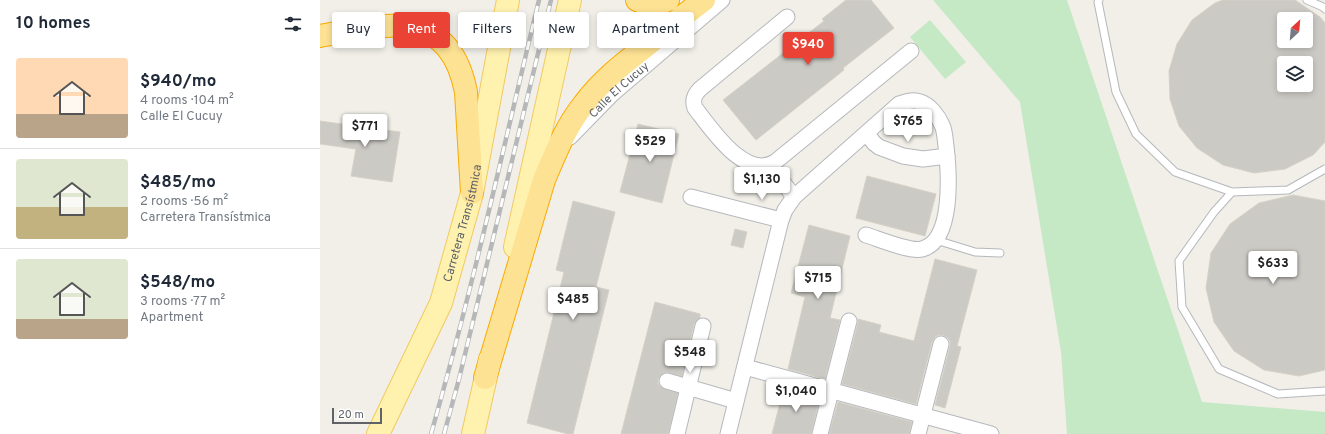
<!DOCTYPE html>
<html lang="en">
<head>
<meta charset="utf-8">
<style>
  :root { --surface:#fff; --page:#f2f2f3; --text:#1f2937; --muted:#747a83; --line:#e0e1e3; --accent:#ea4335 }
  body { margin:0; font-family:Overpass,sans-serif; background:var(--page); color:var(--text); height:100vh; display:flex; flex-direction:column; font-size:15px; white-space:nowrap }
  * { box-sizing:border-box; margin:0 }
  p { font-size:13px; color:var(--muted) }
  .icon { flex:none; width:22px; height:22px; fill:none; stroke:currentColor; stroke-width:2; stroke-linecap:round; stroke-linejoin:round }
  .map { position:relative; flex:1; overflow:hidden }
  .drawer { display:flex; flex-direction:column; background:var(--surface); width:320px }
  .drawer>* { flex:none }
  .top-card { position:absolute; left:12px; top:12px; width:380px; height:36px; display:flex; gap:8px }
  .needle { width:26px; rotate:26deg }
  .tools { position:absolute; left:957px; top:12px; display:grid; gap:8px }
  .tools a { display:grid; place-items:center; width:36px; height:36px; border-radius:4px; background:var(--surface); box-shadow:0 2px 6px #0003; font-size:20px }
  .scale { position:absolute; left:12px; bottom:10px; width:50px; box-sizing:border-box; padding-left:4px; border:2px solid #5f6368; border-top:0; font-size:11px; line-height:14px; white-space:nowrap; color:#5f6368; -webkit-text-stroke:3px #fff; paint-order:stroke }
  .price { position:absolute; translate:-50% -34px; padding:0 9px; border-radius:4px; background:#fff; color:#222; font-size:13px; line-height:26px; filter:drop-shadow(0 1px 2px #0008) }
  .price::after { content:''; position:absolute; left:50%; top:24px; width:12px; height:9px; margin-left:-6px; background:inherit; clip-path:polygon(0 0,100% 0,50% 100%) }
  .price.selected { background:var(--accent); color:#fff }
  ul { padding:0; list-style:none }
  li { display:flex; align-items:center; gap:12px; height:100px; padding:0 16px }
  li+li { border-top:1px solid var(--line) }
  li span { display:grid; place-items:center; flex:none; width:112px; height:80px; border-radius:4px; color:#555 }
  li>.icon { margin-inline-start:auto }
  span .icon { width:48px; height:48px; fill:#fffc; stroke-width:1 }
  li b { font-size:17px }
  h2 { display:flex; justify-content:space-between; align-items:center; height:48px; padding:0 16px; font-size:17px }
  .pill { padding:0 14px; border-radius:4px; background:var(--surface); box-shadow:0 2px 6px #0003; font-size:14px; line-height:36px }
  .pill.selected { background:var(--accent); color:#fff }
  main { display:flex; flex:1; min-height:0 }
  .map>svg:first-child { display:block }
  .green { fill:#c5e8c5 }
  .building { fill:#cccac5; stroke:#d6d1c6; fill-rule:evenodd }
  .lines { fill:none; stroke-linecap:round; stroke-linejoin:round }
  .service-casing { stroke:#b5b8bc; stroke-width:9 }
  .minor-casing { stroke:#b5b8bc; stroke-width:17 }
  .primary-casing { stroke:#f2c960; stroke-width:24 }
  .motorway-casing { stroke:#f9ab00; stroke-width:24 }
  .service { stroke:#fff; stroke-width:7 }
  .minor { stroke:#fff; stroke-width:15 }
  .primary { stroke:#fff2af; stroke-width:22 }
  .motorway { stroke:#fde293; stroke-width:22 }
  .rail-casing { stroke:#b6b7b8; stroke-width:4.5 }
  .rail { stroke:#fff; stroke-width:3; stroke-dasharray:9; stroke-linecap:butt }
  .labels { text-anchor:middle; stroke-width:3.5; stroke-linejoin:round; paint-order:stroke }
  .street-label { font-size:12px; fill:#5f6368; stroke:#fff }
</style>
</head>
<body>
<main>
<section class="drawer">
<h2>10 homes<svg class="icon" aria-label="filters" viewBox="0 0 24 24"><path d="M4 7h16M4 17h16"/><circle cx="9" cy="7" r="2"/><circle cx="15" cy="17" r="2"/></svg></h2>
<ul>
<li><span style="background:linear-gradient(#ffd9b3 70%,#b9a48a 0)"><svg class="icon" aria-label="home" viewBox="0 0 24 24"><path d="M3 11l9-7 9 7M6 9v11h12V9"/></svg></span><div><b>$940/mo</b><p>4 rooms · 104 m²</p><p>Calle El Cucuy</p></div></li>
<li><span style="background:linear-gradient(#dfe7d0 60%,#c2b280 0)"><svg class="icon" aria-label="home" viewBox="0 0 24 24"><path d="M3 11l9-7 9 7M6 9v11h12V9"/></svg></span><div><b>$485/mo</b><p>2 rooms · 56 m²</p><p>Carretera Transístmica</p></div></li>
<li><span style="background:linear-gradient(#dfe7d0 75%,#b9a48a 0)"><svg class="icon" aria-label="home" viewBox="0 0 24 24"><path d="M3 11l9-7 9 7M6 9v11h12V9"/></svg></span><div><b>$548/mo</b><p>3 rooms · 77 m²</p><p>Apartment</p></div></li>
</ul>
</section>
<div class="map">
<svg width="1005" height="434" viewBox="0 0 1005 434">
  <rect width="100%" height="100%" fill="#f1efe8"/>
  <path class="green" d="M613,0h134l135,402 123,10v22h-258l-6,-82 -41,-250z
    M610,20l36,42 -21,17 -35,-42z"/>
  <path class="building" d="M526,0h25l23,28 -51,40 1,2 -88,70 -33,-40 101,-79 -2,-2z
    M903,0h72l25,17 5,6v119l-12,13 -28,14 -31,4 -31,-8 -26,-17 -18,-22 -9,-27 -1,-28 8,-27 15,-24 23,-17zM964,19h22v22h-22zM964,63h22v22h-22z
    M0,121l80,11 -8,50 -41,-6 5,-27 -36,-5z
    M318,124l41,10 -17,69 -42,-11z
    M547,176l69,18 -11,42 -69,-18z
    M973,195l32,6v169l-26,6 -35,-6 -30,-19 -20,-29 -8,-34 5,-35 19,-29 29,-21z
    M253,201l42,11 -19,75 13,3 -36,144h-5l-41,-11 37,-151 -8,-2z
    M489,225l41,11 -20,82 10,2 -15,59 -37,-10 17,-72 -14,-4z
    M415,229l12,3 -4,16 -12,-3z
    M615,259l42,11 -20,76 4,1 -16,61 -10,-3 15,-59v-5l-2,-3 -5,-3h-5l-3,2 -3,5 -16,62 -74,-20 16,-61v-4l23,6 -2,7 35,9z
    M335,302l45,12v4l-6,6 -12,52 -17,-4 -4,3 -3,4v5l3,3 17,6 -10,41h-47z
    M464,387l36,10 -9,37h-39z
    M518,402l74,20 -3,12h-80z"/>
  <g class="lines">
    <defs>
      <path id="service" d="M779,0l-1,2 18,90 20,42 39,38 57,20 56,-2 37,-21
        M987,0l16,7 2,2
        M912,192l-18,20 -35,49 3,46 37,62 59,25 47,-3
        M616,240l39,12 25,1"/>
      <g id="minor">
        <path d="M467,17l-87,72c-6,6 -8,11 -5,19 15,19 50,73 80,54l136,-111"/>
        <path d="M547,134l7,9 5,4 24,9 20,3 24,-3"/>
        <path id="s1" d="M250,137l42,-43 110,-94"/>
        <path d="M450,165l24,32"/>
        <path d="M371,197l90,23"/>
        <path d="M425,367l246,67"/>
        <path d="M347,381l69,20"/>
        <path d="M357,434l26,-108"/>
        <path d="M408,434l53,-214 4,-10 9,-13 105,-93c7,-2 14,-5 21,-2 10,3 18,14 22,23 3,6 3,15 4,21 3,26 8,95 -24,103 -12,3 -43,-10 -56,-14"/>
        <path d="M500,434l29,-113"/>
        <path d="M598,434l23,-90"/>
      </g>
      <g id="primary">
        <path d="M195,247l55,-247"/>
        <path id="s2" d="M58,434l63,-131 31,-110 36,-193"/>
        <path d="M153,434l17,-75"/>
      </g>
      <path id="motorway" d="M317,0c11,5 21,5 31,0
        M0,36c65,-12 129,-30 146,56l6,101
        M165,378l59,-198c11,-26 22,-54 40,-76 17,-23 40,-41 62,-58 19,-16 38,-31 58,-46"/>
    </defs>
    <use href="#service" class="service-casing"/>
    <use href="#minor" class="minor-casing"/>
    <use href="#primary" class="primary-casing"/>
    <use href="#motorway" class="motorway-casing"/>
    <use href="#service" class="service"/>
    <use href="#minor" class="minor"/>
    <use href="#primary" class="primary"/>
    <use href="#motorway" class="motorway"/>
    <defs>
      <path id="rail" d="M111,434c41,-143 73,-289 108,-434
        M124,434l15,-55 92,-379"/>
    </defs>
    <use href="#rail" class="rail-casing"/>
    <use href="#rail" class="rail"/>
  </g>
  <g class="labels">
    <g class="street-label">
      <text dy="4" stroke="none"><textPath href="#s1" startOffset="68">Calle El Cucuy</textPath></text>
      <text dy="4" stroke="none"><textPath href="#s2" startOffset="228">Carretera Transístmica</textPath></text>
    </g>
  </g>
</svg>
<div class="tools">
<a><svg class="needle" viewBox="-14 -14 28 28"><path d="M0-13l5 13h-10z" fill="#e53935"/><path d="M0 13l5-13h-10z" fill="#747a83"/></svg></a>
<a><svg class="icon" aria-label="layers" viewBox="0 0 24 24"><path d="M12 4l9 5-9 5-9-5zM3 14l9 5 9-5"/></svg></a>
</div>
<div class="scale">20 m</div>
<b class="price selected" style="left:488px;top:66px">$940</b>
<b class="price" style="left:588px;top:143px">$765</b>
<b class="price" style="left:45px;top:148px">$771</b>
<b class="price" style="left:330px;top:163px">$529</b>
<b class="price" style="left:442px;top:201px">$1,130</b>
<b class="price" style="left:953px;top:285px">$633</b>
<b class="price" style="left:498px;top:300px">$715</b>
<b class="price" style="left:253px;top:321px">$485</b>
<b class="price" style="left:370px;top:374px">$548</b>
<b class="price" style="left:476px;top:413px">$1,040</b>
<div class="top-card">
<a class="pill">Buy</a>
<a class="pill selected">Rent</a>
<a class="pill">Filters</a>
<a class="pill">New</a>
<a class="pill">Apartment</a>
</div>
</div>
</main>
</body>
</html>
